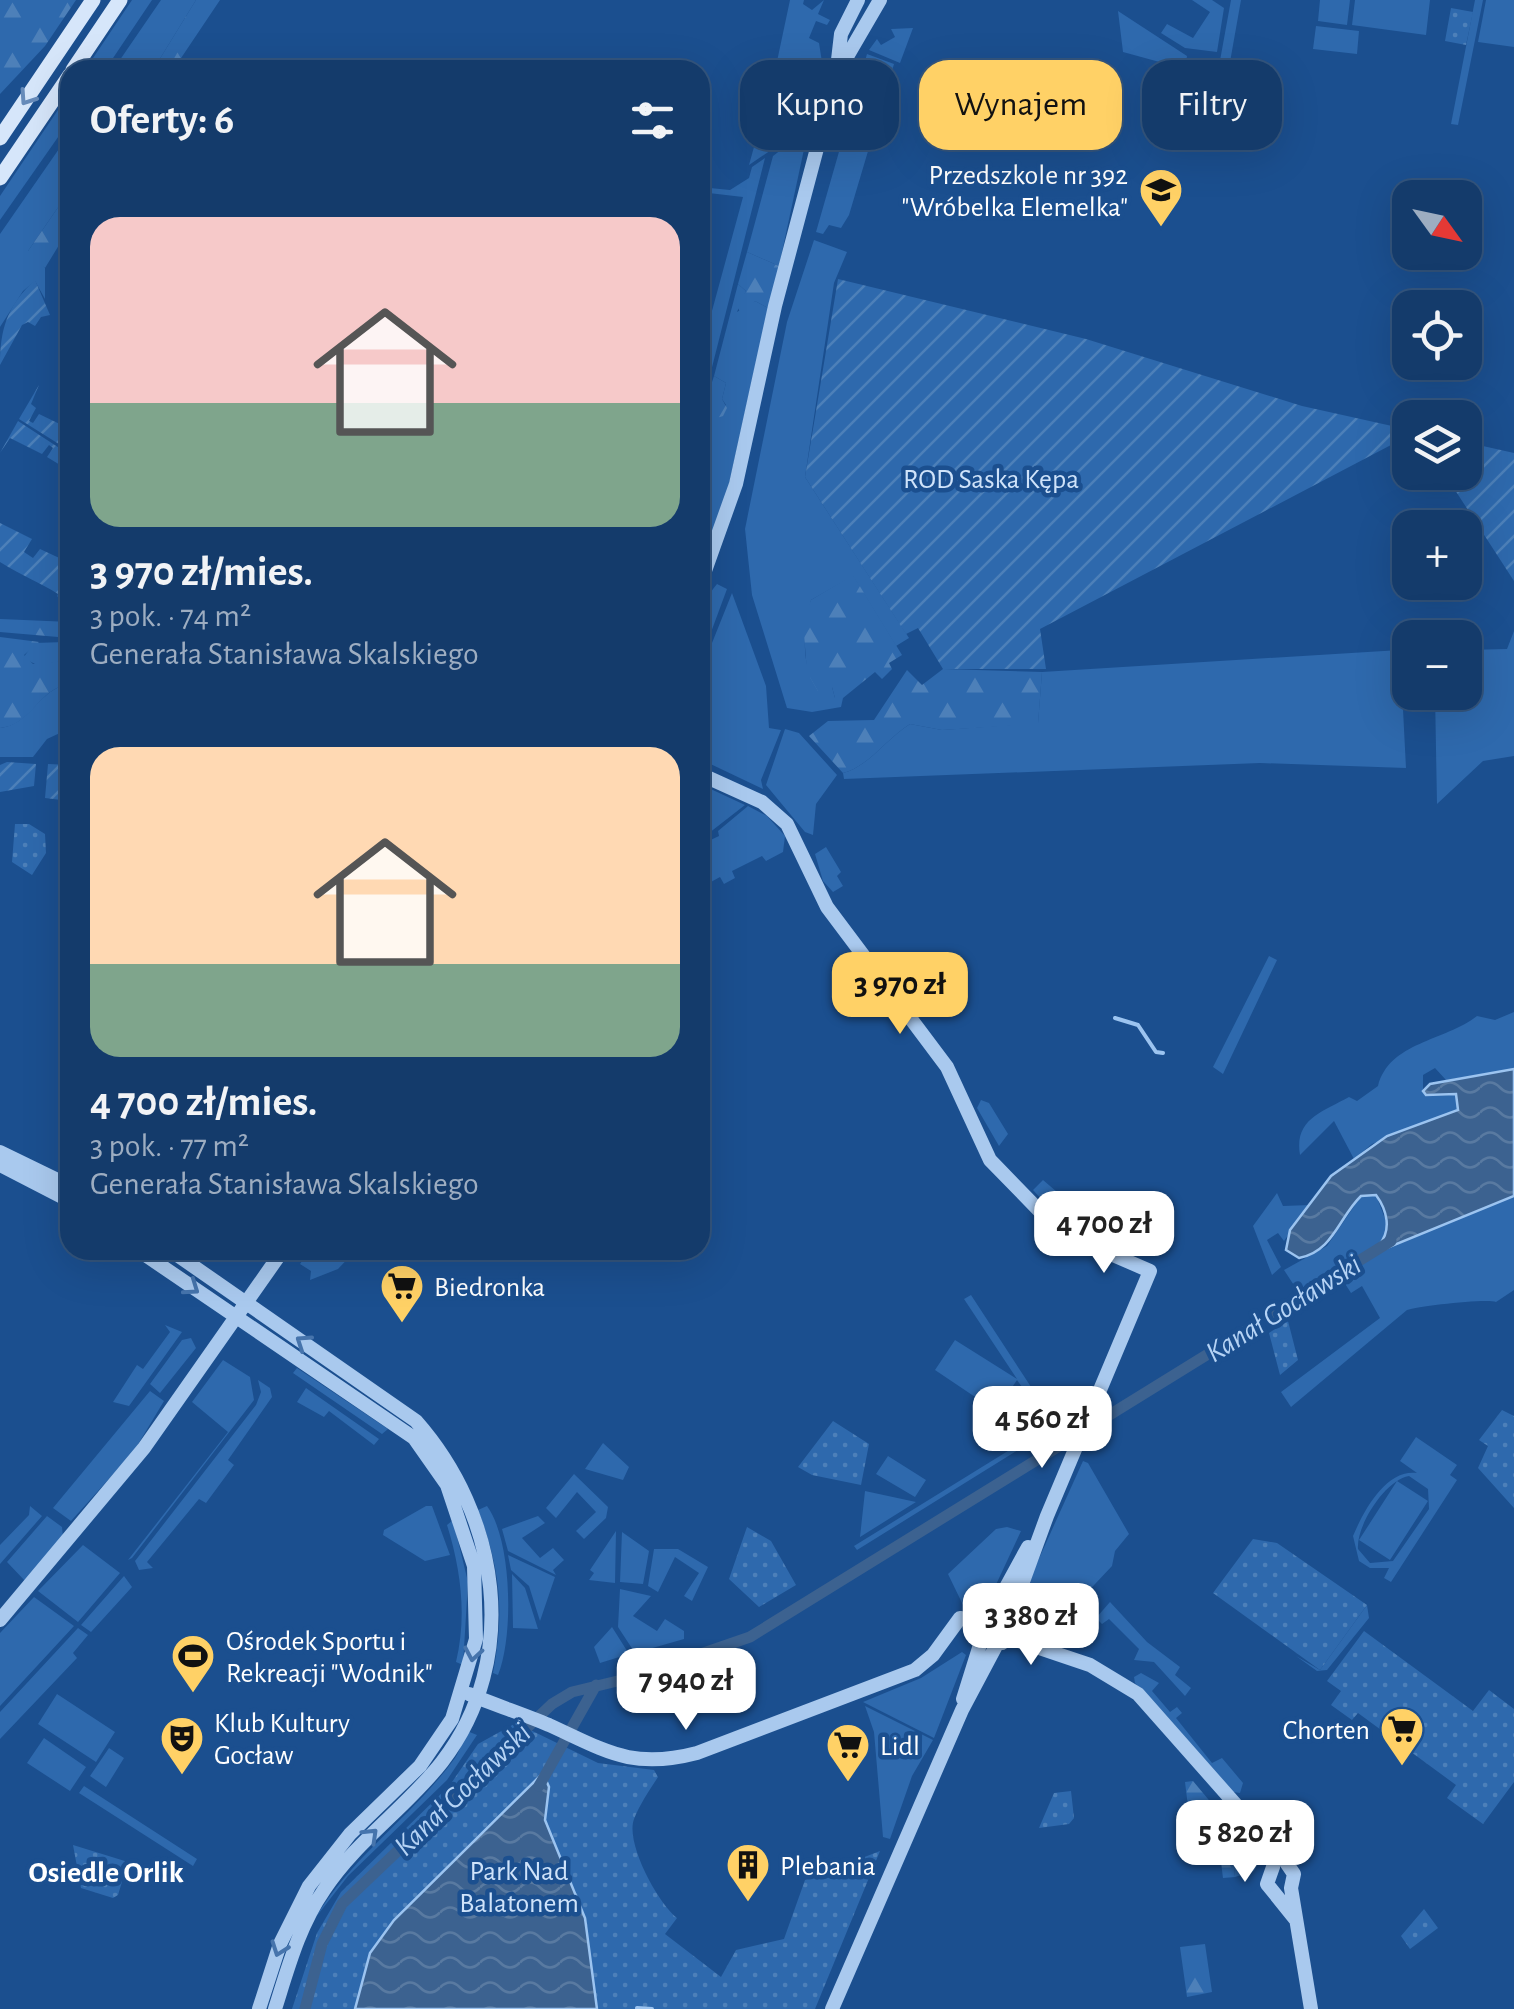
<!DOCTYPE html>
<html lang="pl">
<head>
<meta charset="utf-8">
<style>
  :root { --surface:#143b6b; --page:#214673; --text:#f1f3f6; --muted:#9dadc1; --line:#33557e; --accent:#ffd166 }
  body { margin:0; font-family:"Alegreya Sans",sans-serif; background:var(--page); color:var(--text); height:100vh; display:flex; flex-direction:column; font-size:38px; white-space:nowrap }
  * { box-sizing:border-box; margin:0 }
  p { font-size:32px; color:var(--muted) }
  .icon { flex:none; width:55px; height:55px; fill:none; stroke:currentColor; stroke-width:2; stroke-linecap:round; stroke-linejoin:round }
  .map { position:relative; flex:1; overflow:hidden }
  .panel { position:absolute; left:60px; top:60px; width:650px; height:1200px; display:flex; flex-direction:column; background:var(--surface); border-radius:30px; box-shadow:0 10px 40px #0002,0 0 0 2px var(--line) }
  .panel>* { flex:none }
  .top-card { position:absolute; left:740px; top:60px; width:622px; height:90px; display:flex; gap:20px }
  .needle { width:65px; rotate:123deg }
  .buttons { position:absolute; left:1392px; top:180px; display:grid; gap:20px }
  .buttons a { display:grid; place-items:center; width:90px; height:90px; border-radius:20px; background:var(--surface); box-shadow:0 10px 40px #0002,0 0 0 2px var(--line); font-size:50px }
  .price { position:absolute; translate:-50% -85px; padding:0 22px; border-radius:20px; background:#fff; color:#222; font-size:32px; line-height:65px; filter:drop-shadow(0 2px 5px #0008) }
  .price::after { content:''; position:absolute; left:50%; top:60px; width:30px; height:22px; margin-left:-15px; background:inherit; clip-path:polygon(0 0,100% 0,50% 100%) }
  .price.active { background:var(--accent); color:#111 }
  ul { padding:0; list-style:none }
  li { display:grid; align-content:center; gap:20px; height:530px; padding:0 30px }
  li span { display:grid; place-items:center; height:310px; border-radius:30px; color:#555 }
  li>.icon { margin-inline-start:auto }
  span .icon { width:180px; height:180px; fill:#fffc; stroke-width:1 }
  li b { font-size:42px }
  h2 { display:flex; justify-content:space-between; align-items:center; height:120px; padding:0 30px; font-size:42px }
  .tag { padding:0 35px; border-radius:30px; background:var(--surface); box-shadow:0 10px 40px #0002,0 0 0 2px var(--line); font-size:35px; line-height:90px }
  .tag.active { background:var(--accent); color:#111 }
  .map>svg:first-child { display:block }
  .grass { fill:#2e69ad; fill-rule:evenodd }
  .forest { fill:url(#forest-firs) }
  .park { fill:url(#park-dots) }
  .garden { fill:url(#garden-furrows) }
  .water { fill:url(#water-waves); stroke:#9cc4f0; stroke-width:2.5 }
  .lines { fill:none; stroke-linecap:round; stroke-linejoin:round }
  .stream { stroke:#9cc4f0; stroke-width:4 }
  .canal { stroke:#3c6290; stroke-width:11 }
  .tertiary { stroke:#a9c9ee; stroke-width:14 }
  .secondary { stroke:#d6e6fa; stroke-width:15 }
  .oneway { stroke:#668bba }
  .oneway2 { stroke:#4674ac }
  .labels { text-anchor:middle; stroke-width:9; stroke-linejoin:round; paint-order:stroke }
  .poi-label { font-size:28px; fill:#fff; stroke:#1b4f8f; text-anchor:start }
  .park-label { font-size:28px; fill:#cfe3fa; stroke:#1b4f8f }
  .water-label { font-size:30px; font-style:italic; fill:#b5d3f5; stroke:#1b4f8f }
  .neighbourhood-label { font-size:30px; font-weight:bold; fill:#fff; stroke:#1b4f8f }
</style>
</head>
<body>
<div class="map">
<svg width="1514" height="2009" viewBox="0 0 1514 2009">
  <defs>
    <pattern id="forest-firs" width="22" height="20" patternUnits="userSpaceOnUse" patternTransform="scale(2.5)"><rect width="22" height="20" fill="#2e69ad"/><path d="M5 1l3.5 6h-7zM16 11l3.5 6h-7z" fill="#4d80b9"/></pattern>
    <pattern id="park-dots" width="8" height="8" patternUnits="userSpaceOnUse" patternTransform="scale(2.5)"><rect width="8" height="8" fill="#2e69ad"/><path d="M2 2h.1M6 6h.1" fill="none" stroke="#4d80b9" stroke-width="1.8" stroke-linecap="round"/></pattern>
    <pattern id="garden-furrows" width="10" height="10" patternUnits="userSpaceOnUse" patternTransform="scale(2.5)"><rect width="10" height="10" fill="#2e69ad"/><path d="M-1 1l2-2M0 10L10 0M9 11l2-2" fill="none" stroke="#4d80b9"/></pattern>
    <pattern id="water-waves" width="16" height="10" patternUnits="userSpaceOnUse" patternTransform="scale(2.5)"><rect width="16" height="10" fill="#3c6290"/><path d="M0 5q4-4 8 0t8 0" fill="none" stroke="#597aa1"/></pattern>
  </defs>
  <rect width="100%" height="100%" fill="#1b4f8f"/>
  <path class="grass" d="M132,0h20l-47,70h-20z
    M161,0h35l-43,70h-40z
    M790,0h14l-1,4 9,6 12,-10 -6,14 12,6 -3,5 -11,-4 -7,17 10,5 3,19 -10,31 -40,-8z
    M1192,0h20l12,8 -7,44 -32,-4 -24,-15 6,-9 26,14 17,-26z
    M1231,0h10l-14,79 -10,-2z
    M1320,0h30l-3,25 -29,-4z
    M1355,0h75l-4,35 -74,-10z
    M1475,0h8l-25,125 -7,-1z
    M1486,0h28v47l-36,-5z
    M1118,11l69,45 -2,13 -62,-17z
    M1316,26l43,5 -2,23 -44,-5z
    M913,28l-13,35 -31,-13 8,-11 4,6 14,-8 -4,-8z
    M867,54l27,10 -45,151 -8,13 -12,-3 -6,9 -7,-2z
    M770,89l39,7 -3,11 3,2 -4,18 -56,38z
    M70,92v28l-70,100v-24z
    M70,133v57l-42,61 17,17v31l-10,-18 -12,10 -23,36v-93z
    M803,133l3,7 -27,126 -32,-14 26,-96z
    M765,158l-58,229 -7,10v-42l43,-158 -43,-5v-5l30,3 19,-12 3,-11z
    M814,240l33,12 -13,31 -29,194 104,161 -13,8 -43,-70 -42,24c-6,26 -12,61 5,85l16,2 3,11h8l-2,9 -29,5 -25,-4 -35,-113 -7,-66 42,-207z
    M738,284l8,7 -9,21 18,-11 13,7 -43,194 -25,65 5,-63 -5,-4v-98l10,-13 -7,25 8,6 15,-15 -4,-6 4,-16 -12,-7z
    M717,584l10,5 -27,73c0,-28 -1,-58 17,-78z
    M732,593l34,93 3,42 12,2 -20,50 2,9 -63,-30v-86z
    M1514,631v125l-31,5 -46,43 -2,-111 30,-1v-42l42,-1z
    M65,642l-1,19 -27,4 -14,-7 11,-15z
    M1400,650l6,118 -146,-5 -416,16 -1,-6c25,-6 44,-35 67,-49l32,6 96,-7 4,-51z
    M62,686l-2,47 -13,6 -14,18h-33v-29c30,-4 37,-34 62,-42z
    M785,729l14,4 38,42 -21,29 -3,31 -8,-3 -39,-47z
    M700,784l45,21 -45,35z
    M748,806l19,10 18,20 -2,16 -17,9 -4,-5 -30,15 3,7 -11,6 -4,-7 -20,11v-43l19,-9 -1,-5z
    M826,847l15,25 -4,4 6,10 -10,6 -10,-11 -8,-27z
    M1269,956l8,4 -54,114 -10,-7z
    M1514,1012v57l-68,11 -11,-12 -12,7v16l8,5 25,-1 2,15 -86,34 -18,15 -20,-38 -34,34c-6,-36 22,-43 49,-58l8,4 21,-15c11,-44 67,-45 99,-70l18,4z
    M981,1100l8,3 19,31 -9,12 -22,-38z
    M1043,1180l69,59c-32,5 -60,-28 -79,-49z
    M1277,1193l6,13 27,-1 -26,36 -6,-8 -11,7 14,27 -9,8 -19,-49z
    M1376,1195l11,29 -3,16 -85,53 -15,-23 43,-24 34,-50z
    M1514,1196v94l-18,12c-8,-4 -78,4 -89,8l-116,97 -10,-15 99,-74 -18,-32 -11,7 -11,-17 54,-34z
    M310,1250h46l-18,19 -28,11 1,-9 -11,-7z
    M971,1295l64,98 -6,4 -12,-17 -21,31 -61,-41 20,-30 62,39 -53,-80z
    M165,1325l17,7 -53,74 -16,-4 24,-37 6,4 27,-37z
    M191,1338l5,10 -36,45 -10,-9 32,-44z
    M223,1360l27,17 4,23 -122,158 -4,2 100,-128 -36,-30z
    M297,1368l91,61 -6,5 -89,-61z
    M258,1380l12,8 2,9 -44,63 6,5 -28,38 -7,-4 -52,63 6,6 -14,2 -4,-9 121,-156 5,-13z
    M306,1388l73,51 -5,6 -45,-34 -5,6 -27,-15z
    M150,1391l14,10 -30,50 -63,70 -18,-13z
    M1055,1422l5,2 -203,126 -3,-4z
    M1416,1437l41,28 -7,10 7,5 -66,102 -7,-4 5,-10h-19l-11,-7 -6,-25c11,-26 33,-67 64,-63l-17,-12zM1409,1476l19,13 1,20 -36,52 -23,2 -12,-14c-2,-23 27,-69 51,-73z
    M603,1443l26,24 -6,13 -38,-11z
    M888,1456l38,24 -11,17 -39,-23z
    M1083,1461l5,2 41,71 -14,17 -3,15 -33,35 -18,35 -6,2 -29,-12 -8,-21z
    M574,1474l34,33 -2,11 -22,21 -8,-8 20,-19 -19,-20 -21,26 -10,-10z
    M1397,1481l31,20 -38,59 -31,-20z
    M865,1491l51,11 -56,35z
    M30,1506l12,10 -42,48v-19l29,-30z
    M426,1506h6l18,49 -25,6 -42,-26 1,-5z
    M487,1506c25,34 27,130 11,169l-5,-2c12,-63 7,-105 -15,-163z
    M47,1516l15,11 1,10 -37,45 -19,-20z
    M538,1516l7,7 -23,15 18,20 13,-10 11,12 -11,10 3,5 -48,-24 -6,-22z
    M453,1520l15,62 -5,83 -7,-3c11,-46 5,-92 -9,-137z
    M1007,1527l14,4 -28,60 -30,14 -15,-31 48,-45z
    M616,1531l-1,52 -26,-3 5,-7 -4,-3z
    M622,1532l27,19 -6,33 -23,-2z
    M83,1545l37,28 -42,49 -40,-31z
    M654,1549h24l30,18 -16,34 -8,-5 15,-23 -24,-16 -17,35 -10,-6z
    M508,1555l47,22 -15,44 -11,-35 -18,-16z
    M512,1574l13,14 13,41 -25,-1z
    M124,1576l8,11 -41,45 -10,-7z
    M620,1589l31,7 -18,20 24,15 8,-12 19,12v8l-49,14 -17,-26z
    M34,1597l40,29 -74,80v-73z
    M1110,1602l37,40 33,25 -5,8 16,13 -6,8 -31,-34 -20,-2 5,-11 -30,-30 -7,5 -6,-6z
    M1367,1605l2,13 -42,52 -10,1 -21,-15 24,14z
    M612,1627l17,27 -29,9 -6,-16z
    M78,1628l10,7 -15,18 4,5 -77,81v-27z
    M962,1652l4,3 -32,83 -71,-36 58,-24z
    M1141,1673l18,10 -7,8 18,21 7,-5 5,6 -6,5 36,45 10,-5 21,25 -3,10 -7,-1 -98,-109 -1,-6z
    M57,1694l58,38 -19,30 -58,-38z
    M865,1706l68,34 -21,36 -22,63 -7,-2 -9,-105z
    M467,1731l10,4 -30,45 -99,96 -32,41c37,-62 97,-101 139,-159 6,-9 7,-18 12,-27z
    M44,1738l42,29 -16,24 -43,-28z
    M109,1748l15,10 -18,29 -16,-11z
    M84,1786l113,73 -4,7 -114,-73z
    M1213,1805l46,57 -5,9 -19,6 -5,-44 -13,-5z"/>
  <path class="forest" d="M0,0h76l-31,46 -45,48z
    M196,0h24l-47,70h-20z
    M70,190v37l-25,41 -17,-12v-5z
    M747,252l32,14 -11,42 -13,-7 -14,13 -4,-8 9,-15 -8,-7z
    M714,376l12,7 -4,16 5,9 -4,8 -12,4 -8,-10z
    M853,575l49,80 -13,8 3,6 -10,10 -7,-7 -32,26h-8l-3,-11 -14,4 -11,-19 -4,-51 8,-21z
    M0,619l70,3v16l-70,-6z
    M0,637l39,5 -15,13 9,9 31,-3 -2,25c-25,8 -32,39 -62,42z
    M943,669l99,3 -4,52 -96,6 -32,-6c-23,14 -42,43 -67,49l-34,-37 19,-15 46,-1 33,-50 15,15z
    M1193,1781l20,24 4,23 13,4 5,45 -12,1 -6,-49 -26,2 -6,-49z
    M1205,1944l7,48 -25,5 -7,-50z"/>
  <path class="park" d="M1451,8l22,4 -7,33 -21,-4z
    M15,824h14l16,10 1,19 -14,22 -20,-13z
    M1288,1321l10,39 -18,15 -11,-42z
    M1502,1410l12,6v92l-36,-40 10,-22 -9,-6z
    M833,1421l36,23 -8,41 -49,-10 -14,-8z
    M747,1527l24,14 25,44 -37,22 -30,-28z
    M1253,1539l24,4 90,62 -47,65 -107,-77z
    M1364,1631l109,80 16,-21 25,19v73l-31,42 -36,-26 9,-13 -98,-72 -6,7 -21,-15 10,-14 -14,-10z
    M516,1723l82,40 56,7 4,7c-9,14 -18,27 -24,42 -9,24 24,84 43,99l-12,16 56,43 15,-27 48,-11 21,-59 75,-29 -65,158h-523l25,-76 24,-41 109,-107 28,-41z
    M1071,1791l3,27 -5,6 -30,4 15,-35z
    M73,1845l55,17 -10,33 -5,3 -32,-10z
    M1424,1909l14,19 -28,21 -9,-13z"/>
  <path class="garden" d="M838,279l248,60 216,67 108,24v5l-370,194 6,40h-103l-25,-41 -12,6 -101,-157z
    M35,280l15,35 -9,2 -6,9 -7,-4 -6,3 -22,40c0,-35 7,-60 35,-85z
    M39,385l-8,19 5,4 -7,13 4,2 6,-9 31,15v22l-51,-32z
    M18,421l52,34v16l-23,-14 6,-9 -4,-3 -7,9 -32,-16 -10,15z
    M1465,442l49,11v128l-70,-108 21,-1z
    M0,523l32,16 -8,13 9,6 7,-9 30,14v28l-4,-2 -9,8 1,-3c-17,-11 -34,-17 -58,-32z
    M7,762l29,2 -2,22 -34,6v-27z
    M48,764l22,1v36l-25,-3z"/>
  <path class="water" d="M1514,1069v127l-132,54 -3,-5c13,-15 8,-35 -3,-50l-15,1c-22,21 -28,56 -62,62l-13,-8 4,-20 41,-54 56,-40 71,-26 -2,-16 -30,1 -3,-4 7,-7z
    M543,1773l6,14 -4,33 40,98 12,91h-242l15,-56 24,-33z"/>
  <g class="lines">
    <path class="stream" d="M1115,1018l23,7 18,27 7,1
      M637,2008l15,1"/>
    <path class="canal" d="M539,1786l57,-101
      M305,2009l17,-65 20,-40 210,-200 20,-12 62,-15 116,-40 641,-396"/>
    <path class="tertiary" d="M841,67l39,-67
      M700,585l36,-101 39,-178 61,-229 5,-43 17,-34
      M700,774l62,28 25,22 40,83 120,160 43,93 70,72 90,39 -103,245 -37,101
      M0,1152l70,34
      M0,1165l70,36
      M138,1250l276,188 33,47 27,81 2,73 -24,80 -32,47 -70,68 -41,52 -29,58 -21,65
      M170,1250l246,171c83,94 106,237 26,341 -36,46 -86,79 -118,128 -25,36 -36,78 -49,119
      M993,1611l35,-64
      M0,1620l144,-172 139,-198
      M1010,1638l80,27 48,29 145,164 11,16 -3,14
      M469,1694c26,11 54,20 80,31 57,26 83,45 148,28l218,-83 18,-15 27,-37 22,4
      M963,1699l20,-64 -1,-13 11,-11 14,2 7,10 -2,12 -10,8
      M1273,1867l-6,17 29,36
      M1291,1888l20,121
      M832,2009l130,-299 35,-66"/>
    <path class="secondary" d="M73,70l47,-70
      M0,138l93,-138
      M0,178l70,-103"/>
  </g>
  <defs><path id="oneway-chevron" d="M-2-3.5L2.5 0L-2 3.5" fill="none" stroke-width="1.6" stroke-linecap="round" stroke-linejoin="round" transform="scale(2.5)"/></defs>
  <use class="oneway" href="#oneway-chevron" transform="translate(27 98) rotate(124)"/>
  <g class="oneway2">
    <use href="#oneway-chevron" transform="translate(192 1288) rotate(35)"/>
    <use href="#oneway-chevron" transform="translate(303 1342) rotate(-146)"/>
    <use href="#oneway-chevron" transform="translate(473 1654) rotate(100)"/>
    <use href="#oneway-chevron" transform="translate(371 1835) rotate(-44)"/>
    <use href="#oneway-chevron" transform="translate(279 1949) rotate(110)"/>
  </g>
  <defs>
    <symbol id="school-pin" viewBox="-11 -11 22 30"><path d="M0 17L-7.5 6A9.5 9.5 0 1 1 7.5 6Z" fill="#ffd166" stroke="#1b4f8f"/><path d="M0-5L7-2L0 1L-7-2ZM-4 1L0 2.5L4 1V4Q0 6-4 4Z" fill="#111"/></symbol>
    <symbol id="supermarket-pin" viewBox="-11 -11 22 30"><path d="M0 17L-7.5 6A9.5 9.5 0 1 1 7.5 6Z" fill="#ffd166" stroke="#1b4f8f"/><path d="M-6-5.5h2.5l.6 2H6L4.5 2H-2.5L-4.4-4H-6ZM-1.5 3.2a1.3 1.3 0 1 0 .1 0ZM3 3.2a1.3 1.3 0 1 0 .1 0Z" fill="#111"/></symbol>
    <symbol id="stadium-pin" viewBox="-11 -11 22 30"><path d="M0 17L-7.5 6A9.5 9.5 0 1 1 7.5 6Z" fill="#ffd166" stroke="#1b4f8f"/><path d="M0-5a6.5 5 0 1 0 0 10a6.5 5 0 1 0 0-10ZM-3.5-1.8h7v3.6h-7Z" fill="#111"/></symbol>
    <symbol id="theatre-pin" viewBox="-11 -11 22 30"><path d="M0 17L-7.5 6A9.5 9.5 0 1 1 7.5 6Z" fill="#ffd166" stroke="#1b4f8f"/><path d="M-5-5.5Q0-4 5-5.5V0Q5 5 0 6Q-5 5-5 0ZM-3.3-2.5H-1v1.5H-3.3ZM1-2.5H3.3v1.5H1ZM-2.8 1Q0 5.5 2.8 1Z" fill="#111"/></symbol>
    <symbol id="building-pin" viewBox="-11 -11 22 30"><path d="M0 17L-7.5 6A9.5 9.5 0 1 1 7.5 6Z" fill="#ffd166" stroke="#1b4f8f"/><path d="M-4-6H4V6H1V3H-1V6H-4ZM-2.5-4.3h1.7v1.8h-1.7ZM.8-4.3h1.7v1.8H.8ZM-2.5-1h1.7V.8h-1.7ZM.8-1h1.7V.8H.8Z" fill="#111"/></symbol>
  </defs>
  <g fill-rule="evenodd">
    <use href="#school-pin" x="1136" y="165" width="50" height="68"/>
    <use href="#supermarket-pin" x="377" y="1261" width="50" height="68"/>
    <use href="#stadium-pin" x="168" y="1631" width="50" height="68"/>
    <use href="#supermarket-pin" x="1377" y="1704" width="50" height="68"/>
    <use href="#theatre-pin" x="157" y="1713" width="50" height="68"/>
    <use href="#supermarket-pin" x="823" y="1720" width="50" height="68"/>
    <use href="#building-pin" x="723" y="1840" width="50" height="68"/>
  </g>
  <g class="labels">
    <g class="poi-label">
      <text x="1128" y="184" text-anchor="end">Przedszkole nr 392<tspan x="1128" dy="32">"Wróbelka Elemelka"</tspan></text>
      <text x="434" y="1296">Biedronka</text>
      <text x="226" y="1650">Ośrodek Sportu i<tspan x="226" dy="32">Rekreacji "Wodnik"</tspan></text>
      <text x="214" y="1732">Klub Kultury<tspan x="214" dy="32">Gocław</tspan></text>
      <text x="1370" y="1739" text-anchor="end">Chorten</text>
      <text x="880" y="1755">Lidl</text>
      <text x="780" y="1875">Plebania</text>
    </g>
    <g class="park-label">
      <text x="991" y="488">ROD Saska Kępa</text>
      <text x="519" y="1880">Park Nad<tspan x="519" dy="32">Balatonem</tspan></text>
    </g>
    <g class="water-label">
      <text transform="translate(1283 1308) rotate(-32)" y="10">Kanał Gocławski</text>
      <text transform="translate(462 1789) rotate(-44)" y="10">Kanał Gocławski</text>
    </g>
    <g class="neighbourhood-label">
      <text x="106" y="1882">Osiedle Orlik</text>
    </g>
  </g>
</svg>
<div class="buttons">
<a><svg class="needle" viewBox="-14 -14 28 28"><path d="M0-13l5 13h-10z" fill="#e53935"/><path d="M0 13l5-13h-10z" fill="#9dadc1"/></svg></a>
<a><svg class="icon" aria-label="locate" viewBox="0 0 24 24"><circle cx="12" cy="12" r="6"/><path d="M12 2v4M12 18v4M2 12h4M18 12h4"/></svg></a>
<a><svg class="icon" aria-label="layers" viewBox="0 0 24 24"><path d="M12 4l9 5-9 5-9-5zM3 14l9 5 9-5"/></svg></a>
<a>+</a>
<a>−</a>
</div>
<b class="price active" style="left:900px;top:1037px">3 970 zł</b>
<b class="price" style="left:1104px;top:1276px">4 700 zł</b>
<b class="price" style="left:1042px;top:1471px">4 560 zł</b>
<b class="price" style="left:1031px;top:1668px">3 380 zł</b>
<b class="price" style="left:686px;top:1733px">7 940 zł</b>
<b class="price" style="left:1245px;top:1885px">5 820 zł</b>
<div class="top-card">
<a class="tag">Kupno</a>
<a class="tag active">Wynajem</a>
<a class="tag">Filtry</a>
</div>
<section class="panel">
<h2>Oferty: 6<svg class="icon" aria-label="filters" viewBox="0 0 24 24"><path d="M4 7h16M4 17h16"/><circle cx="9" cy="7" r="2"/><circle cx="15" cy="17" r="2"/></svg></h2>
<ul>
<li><span style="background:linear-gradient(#f6c9c9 60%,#7fa58c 0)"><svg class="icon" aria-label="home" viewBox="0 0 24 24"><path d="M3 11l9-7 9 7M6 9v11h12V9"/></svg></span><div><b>3 970 zł/mies.</b><p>3 pok. · 74 m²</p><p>Generała Stanisława Skalskiego</p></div></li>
<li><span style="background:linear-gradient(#ffd9b3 70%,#7fa58c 0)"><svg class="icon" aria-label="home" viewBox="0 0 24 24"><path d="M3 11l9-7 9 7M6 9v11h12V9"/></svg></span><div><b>4 700 zł/mies.</b><p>3 pok. · 77 m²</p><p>Generała Stanisława Skalskiego</p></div></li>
</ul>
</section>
</div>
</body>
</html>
